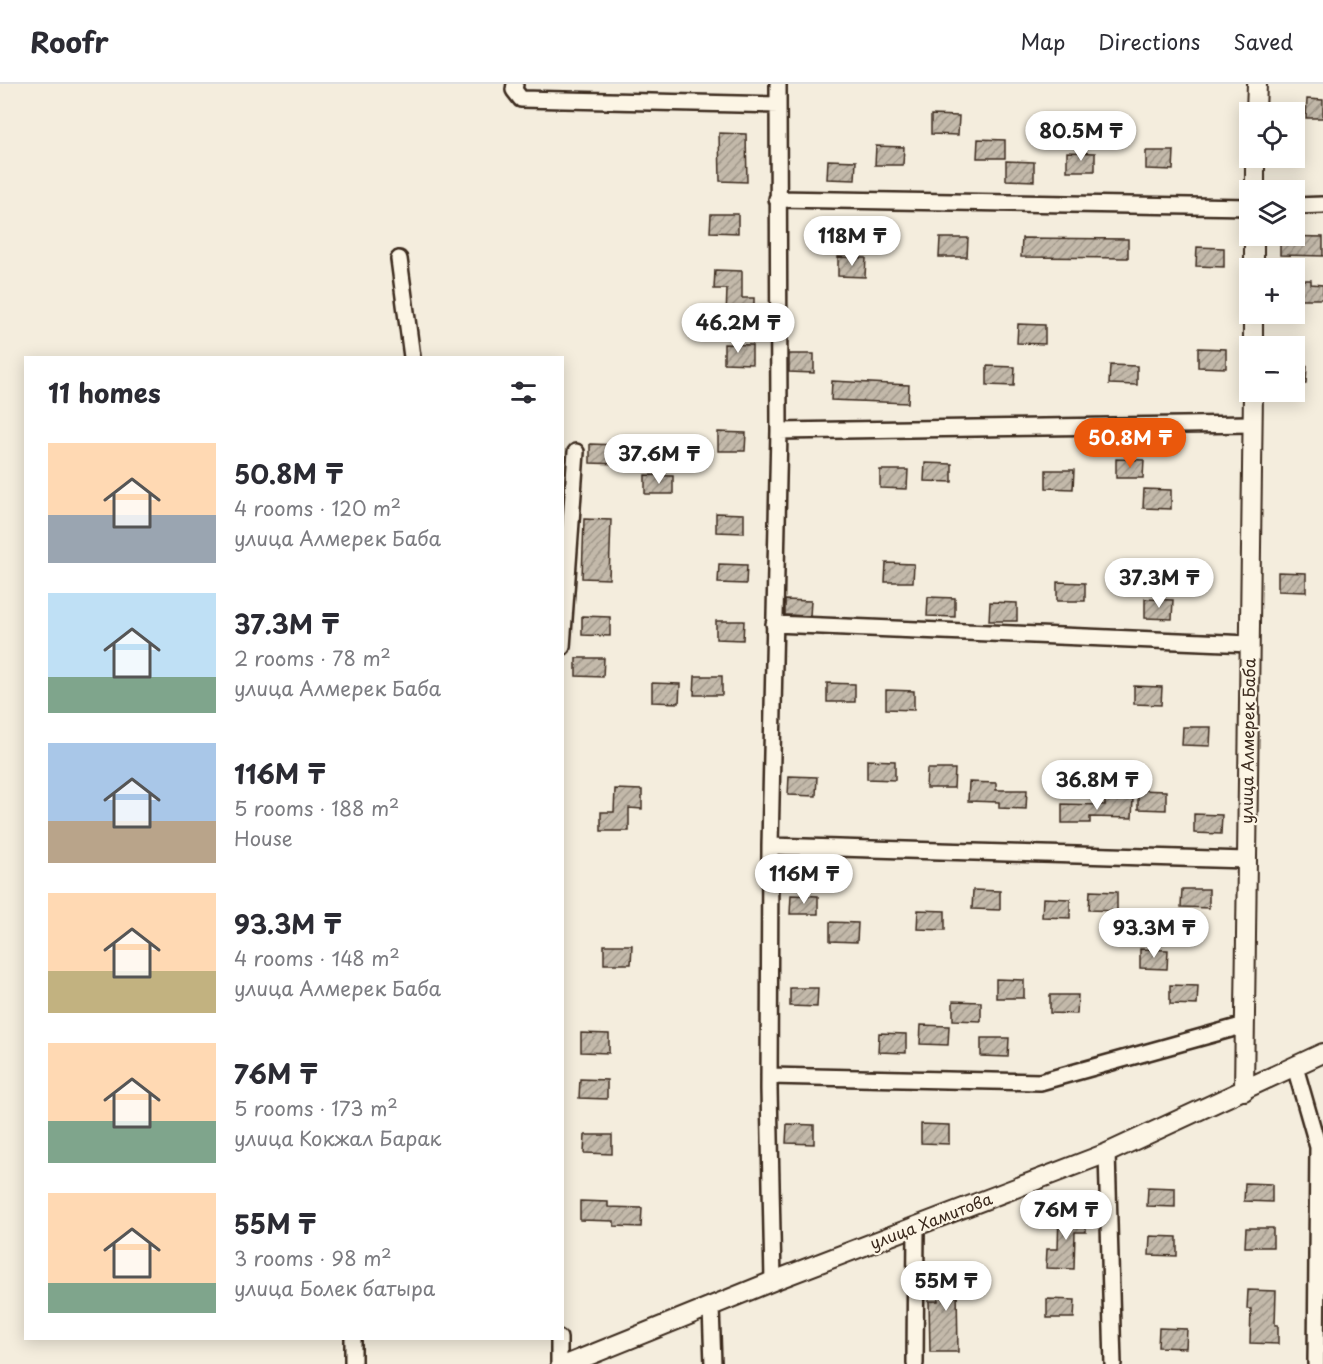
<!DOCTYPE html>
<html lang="en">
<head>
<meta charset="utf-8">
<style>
  :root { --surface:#fff; --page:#f7f7f7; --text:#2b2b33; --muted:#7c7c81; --line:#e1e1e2; --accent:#ea580c }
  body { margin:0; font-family:"Playpen Sans",sans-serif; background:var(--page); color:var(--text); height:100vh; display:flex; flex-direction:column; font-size:22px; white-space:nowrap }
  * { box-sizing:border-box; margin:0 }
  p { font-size:20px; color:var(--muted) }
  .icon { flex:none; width:33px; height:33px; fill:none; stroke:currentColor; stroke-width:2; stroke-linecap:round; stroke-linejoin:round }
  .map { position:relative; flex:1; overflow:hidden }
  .details { position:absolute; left:24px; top:272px; width:540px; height:984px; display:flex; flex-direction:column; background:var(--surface); border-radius:0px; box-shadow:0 3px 15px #0003 }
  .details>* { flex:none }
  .buttons { position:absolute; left:1239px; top:18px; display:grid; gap:12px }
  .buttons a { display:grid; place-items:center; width:66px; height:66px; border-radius:0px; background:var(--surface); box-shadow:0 3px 15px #0003; font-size:30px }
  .price { position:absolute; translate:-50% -51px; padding:0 14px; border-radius:21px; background:#fff; color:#222; font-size:20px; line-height:39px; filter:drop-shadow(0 2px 3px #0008) }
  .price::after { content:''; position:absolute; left:50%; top:36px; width:18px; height:14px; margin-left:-9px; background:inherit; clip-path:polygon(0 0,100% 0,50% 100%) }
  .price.active { background:var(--accent); color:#fff }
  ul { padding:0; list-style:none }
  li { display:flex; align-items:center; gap:18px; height:150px; padding:0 24px }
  li span { display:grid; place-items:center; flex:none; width:168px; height:120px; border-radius:0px; color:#555 }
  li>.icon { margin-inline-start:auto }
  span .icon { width:72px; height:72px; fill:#fffc; stroke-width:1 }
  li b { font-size:26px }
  h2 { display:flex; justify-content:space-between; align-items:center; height:72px; padding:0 24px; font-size:26px }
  header { display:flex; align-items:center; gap:36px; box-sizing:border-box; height:84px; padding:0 30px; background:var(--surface); border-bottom:2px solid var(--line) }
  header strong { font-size:28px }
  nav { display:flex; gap:33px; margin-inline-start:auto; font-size:21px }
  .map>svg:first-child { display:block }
  .building { fill:url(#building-hatch); stroke:#3b2a1e; stroke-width:1.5 }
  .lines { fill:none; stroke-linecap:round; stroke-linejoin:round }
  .minor-casing { stroke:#3b2a1e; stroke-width:20 }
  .tertiary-casing { stroke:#3b2a1e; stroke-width:22 }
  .minor { stroke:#fcf5e5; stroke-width:15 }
  .tertiary { stroke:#fcf5e5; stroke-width:18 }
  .labels { text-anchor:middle; stroke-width:4.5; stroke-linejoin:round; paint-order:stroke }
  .street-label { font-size:16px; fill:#3b2a1e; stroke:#fcf5e5 }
</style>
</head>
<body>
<header>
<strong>Roofr</strong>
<nav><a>Map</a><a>Directions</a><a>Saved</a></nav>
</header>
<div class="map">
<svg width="1323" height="1280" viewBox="0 0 1323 1280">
  <defs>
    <pattern id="building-hatch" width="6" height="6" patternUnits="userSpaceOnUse" patternTransform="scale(1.5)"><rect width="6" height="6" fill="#c3b9aa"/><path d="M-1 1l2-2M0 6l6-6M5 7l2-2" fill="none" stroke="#a0978a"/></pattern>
  </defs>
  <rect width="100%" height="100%" fill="#f4eddd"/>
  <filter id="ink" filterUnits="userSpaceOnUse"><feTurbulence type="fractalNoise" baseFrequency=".0167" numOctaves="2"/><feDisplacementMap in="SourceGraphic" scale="12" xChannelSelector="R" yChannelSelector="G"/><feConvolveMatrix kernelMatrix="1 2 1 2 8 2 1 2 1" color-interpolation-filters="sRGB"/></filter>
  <g filter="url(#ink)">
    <path class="building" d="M1307,15l16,1v18h-17z
      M931,31l28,1 -1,19 -27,-1z
      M719,49l27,1 1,48 -27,-1z
      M978,55l27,1v18h-28z
      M876,62l28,1 -1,18h-28z
      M1146,67h28l-1,19 -27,-1z
      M1067,68l28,1v18h-28z
      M828,76l28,1 -1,19 -28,-1z
      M1006,77l28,1v19l-28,-1z
      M711,130h27v19l-28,-1z
      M1280,152l43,1v19l-43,-1z
      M940,154h28l-1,19h-28z
      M1022,154l106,1v19l-107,-1z
      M1197,163l27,1v19l-28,-1z
      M838,173l28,1 -1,19 -27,-1z
      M715,186l27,1v27h12v19l-28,-1 1,-27h-13z
      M1294,196h17v4l12,1v14h-29z
      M1018,240l27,1v19l-28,-1z
      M724,260l28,1v19l-28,-1z
      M1198,264l28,1v19l-28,-1z
      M789,270h25v19l-25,-1z
      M1110,281l27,1v19l-28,-1z
      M1294,281l13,1 -1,18h-12z
      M987,282l28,1 -1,19 -27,-1z
      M832,297l77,4 -1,18 -77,-3z
      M718,348l28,1 -1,18h-27z
      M590,360l28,1v19l-28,-1z
      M1116,375l28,1 -1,18h-27z
      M925,379l27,1v18l-28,-1z
      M880,386h28l-1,19 -27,-1z
      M1046,386h28l-1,19 -27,-1z
      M645,391l28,1v18h-28z
      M1144,405l27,1v19l-28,-1z
      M716,429l28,1v19l-28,-1z
      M584,435l27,1 -2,59 -27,-1z
      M886,479l28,1 -1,18h-28z
      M719,480l28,1 -1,19 -28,-1z
      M1278,488l28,1v19l-28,-1z
      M1057,498l28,1v18h-28z
      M928,513l27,1v19l-28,-1z
      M1145,515l28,1 -1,19 -27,-1z
      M785,516l26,1 -1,15 -25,-1z
      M990,518l27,1v18h-28z
      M582,532l28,1v19l-28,-1z
      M716,537h28l-1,19 -27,-1z
      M576,574h28l-1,19 -27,-1z
      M695,592h27v19h-28z
      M652,599l28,1 -1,19 -27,-1z
      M827,599l28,1v18h-28z
      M1134,602l28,1 -1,18 -27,-1z
      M886,606l28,1v19l-28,-1z
      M1183,643h28l-1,19 -28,-1z
      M867,676l28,1v19l-28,-1z
      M927,685h28l-1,19h-28z
      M789,692l28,1 -1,19 -28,-1z
      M969,698l27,1v7h31l-1,19 -27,-1v-6l-31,-1z
      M615,705l27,1v19l-13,-1v23h-28v-19h13z
      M1138,706l28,1v19l-28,-1z
      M1105,715h28l-1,19 -42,-1v6h-28v-19l43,1z
      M1194,730l28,1 -1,19 -27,-1z
      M1182,805h27v19l-28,-1z
      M973,806l27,1v19l-28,-1z
      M1090,807l27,1v19l-28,-1z
      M791,811l27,1v18h-28z
      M1043,814l27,1v19l-28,-1z
      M918,826l27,1v19l-28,-1z
      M830,838l28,1 -1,19 -27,-1z
      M604,861h28l-1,19h-27z
      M1140,865l28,1 -1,19 -27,-1z
      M996,895l28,1v18h-28z
      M1170,901l28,1 -1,19 -27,-1z
      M790,904h28l-1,19 -27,-1z
      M1050,911h28l-1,19 -27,-1z
      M953,917l28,1v19l-28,-1z
      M921,941l28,1 -1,19 -28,-1z
      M581,949l28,1v19l-28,-1z
      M879,949l27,1v19l-28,-1z
      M981,954h28l-1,19 -27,-1z
      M580,995l27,1v19l-28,-1z
      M787,1040l27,1v19l-28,-1z
      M921,1040l28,1v19l-28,-1z
      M585,1051h27v19l-28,-1z
      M1245,1099l27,1v18l-28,-1z
      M1148,1103l27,1v19l-28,-1z
      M580,1117l28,1v5l34,1 -1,19 -27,-1v-5l-34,-1z
      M1059,1129l27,1v18h-11l-1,37 -28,-1 1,-19h11z
      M1246,1144h27v19h-28z
      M1150,1152l27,1v19l-28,-1z
      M939,1186h27v19h-9l1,63h-28l-1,-51h9z
      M1248,1206l28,1 -1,34h3v19l-28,-1 1,-34h-4z
      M1047,1215l28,1 -1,18h-27z
      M1159,1244l28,1 -1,19 -28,-1z"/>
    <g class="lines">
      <defs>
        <path id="minor" d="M515,0l-1,6 7,9 257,6
          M777,115l473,8
          M1294,122l29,-1
          M399,175l13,98
          M779,347l473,-7
          M774,540l476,20
          M562,563l14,-195
          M770,762l477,14
          M1295,983l23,80 -2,217
          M769,992l271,6 205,-57
          M1107,1069l6,211
          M773,1197l-4,-192 1,-243 9,-415 -1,-347
          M711,1224l2,56
          M559,1254v26
          M353,1280v-26
          M915,1280l1,-138"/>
        <path id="tertiary" d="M1256,28l1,-28
          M1255,106v-32
          M1254,184v-32
          M1253,262v-32
          M1244,1007l9,-699
          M568,1280l205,-83 334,-128 216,-100"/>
      </defs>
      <use href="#minor" class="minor-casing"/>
      <use href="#tertiary" class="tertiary-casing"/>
      <use href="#minor" class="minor"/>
      <use href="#tertiary" class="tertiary"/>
    </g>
  </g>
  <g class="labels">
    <g class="street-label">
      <text transform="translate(1248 657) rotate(-89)" y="6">улица Алмерек Баба</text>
      <text transform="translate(931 1137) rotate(-21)" y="6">улица Хамитова</text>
    </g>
  </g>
</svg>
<div class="buttons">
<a><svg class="icon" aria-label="locate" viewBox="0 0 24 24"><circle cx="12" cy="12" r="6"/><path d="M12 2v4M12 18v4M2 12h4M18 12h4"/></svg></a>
<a><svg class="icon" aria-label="layers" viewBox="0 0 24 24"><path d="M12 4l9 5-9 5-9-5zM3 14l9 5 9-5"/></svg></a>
<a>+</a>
<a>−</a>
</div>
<b class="price" style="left:1081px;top:78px">80.5M ₸</b>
<b class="price" style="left:852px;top:183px">118M ₸</b>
<b class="price" style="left:738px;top:270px">46.2M ₸</b>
<b class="price active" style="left:1130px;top:385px">50.8M ₸</b>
<b class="price" style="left:659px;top:401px">37.6M ₸</b>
<b class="price" style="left:1159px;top:525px">37.3M ₸</b>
<b class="price" style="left:1097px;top:727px">36.8M ₸</b>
<b class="price" style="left:804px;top:821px">116M ₸</b>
<b class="price" style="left:1154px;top:875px">93.3M ₸</b>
<b class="price" style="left:1066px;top:1157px">76M ₸</b>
<b class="price" style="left:946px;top:1228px">55M ₸</b>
<section class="details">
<h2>11 homes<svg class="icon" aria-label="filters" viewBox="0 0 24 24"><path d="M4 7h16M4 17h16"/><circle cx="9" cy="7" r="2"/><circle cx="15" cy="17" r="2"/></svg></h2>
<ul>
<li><span style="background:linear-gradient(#ffd9b3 60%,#9aa5b1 0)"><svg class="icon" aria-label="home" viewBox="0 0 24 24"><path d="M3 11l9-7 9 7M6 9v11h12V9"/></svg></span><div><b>50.8M ₸</b><p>4 rooms · 120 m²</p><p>улица Алмерек Баба</p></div></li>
<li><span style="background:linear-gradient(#bfe0f5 70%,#7fa58c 0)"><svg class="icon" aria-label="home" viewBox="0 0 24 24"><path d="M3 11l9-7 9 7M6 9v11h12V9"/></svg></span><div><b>37.3M ₸</b><p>2 rooms · 78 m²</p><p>улица Алмерек Баба</p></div></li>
<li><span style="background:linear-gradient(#a9c7e8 65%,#b9a48a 0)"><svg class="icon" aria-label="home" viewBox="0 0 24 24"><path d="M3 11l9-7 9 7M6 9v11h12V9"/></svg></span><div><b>116M ₸</b><p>5 rooms · 188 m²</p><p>House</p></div></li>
<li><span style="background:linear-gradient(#ffd9b3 65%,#c2b280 0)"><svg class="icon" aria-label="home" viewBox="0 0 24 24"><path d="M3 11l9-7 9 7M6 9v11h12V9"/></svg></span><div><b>93.3M ₸</b><p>4 rooms · 148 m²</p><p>улица Алмерек Баба</p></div></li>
<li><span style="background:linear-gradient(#ffd9b3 65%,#7fa58c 0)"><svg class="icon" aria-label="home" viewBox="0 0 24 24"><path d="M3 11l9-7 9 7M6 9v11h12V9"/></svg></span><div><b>76M ₸</b><p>5 rooms · 173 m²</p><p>улица Кокжал Барак</p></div></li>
<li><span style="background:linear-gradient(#ffd9b3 75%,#7fa58c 0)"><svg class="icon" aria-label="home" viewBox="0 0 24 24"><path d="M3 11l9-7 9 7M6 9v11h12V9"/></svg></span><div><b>55M ₸</b><p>3 rooms · 98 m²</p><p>улица Болек батыра</p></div></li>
</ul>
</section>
</div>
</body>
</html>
